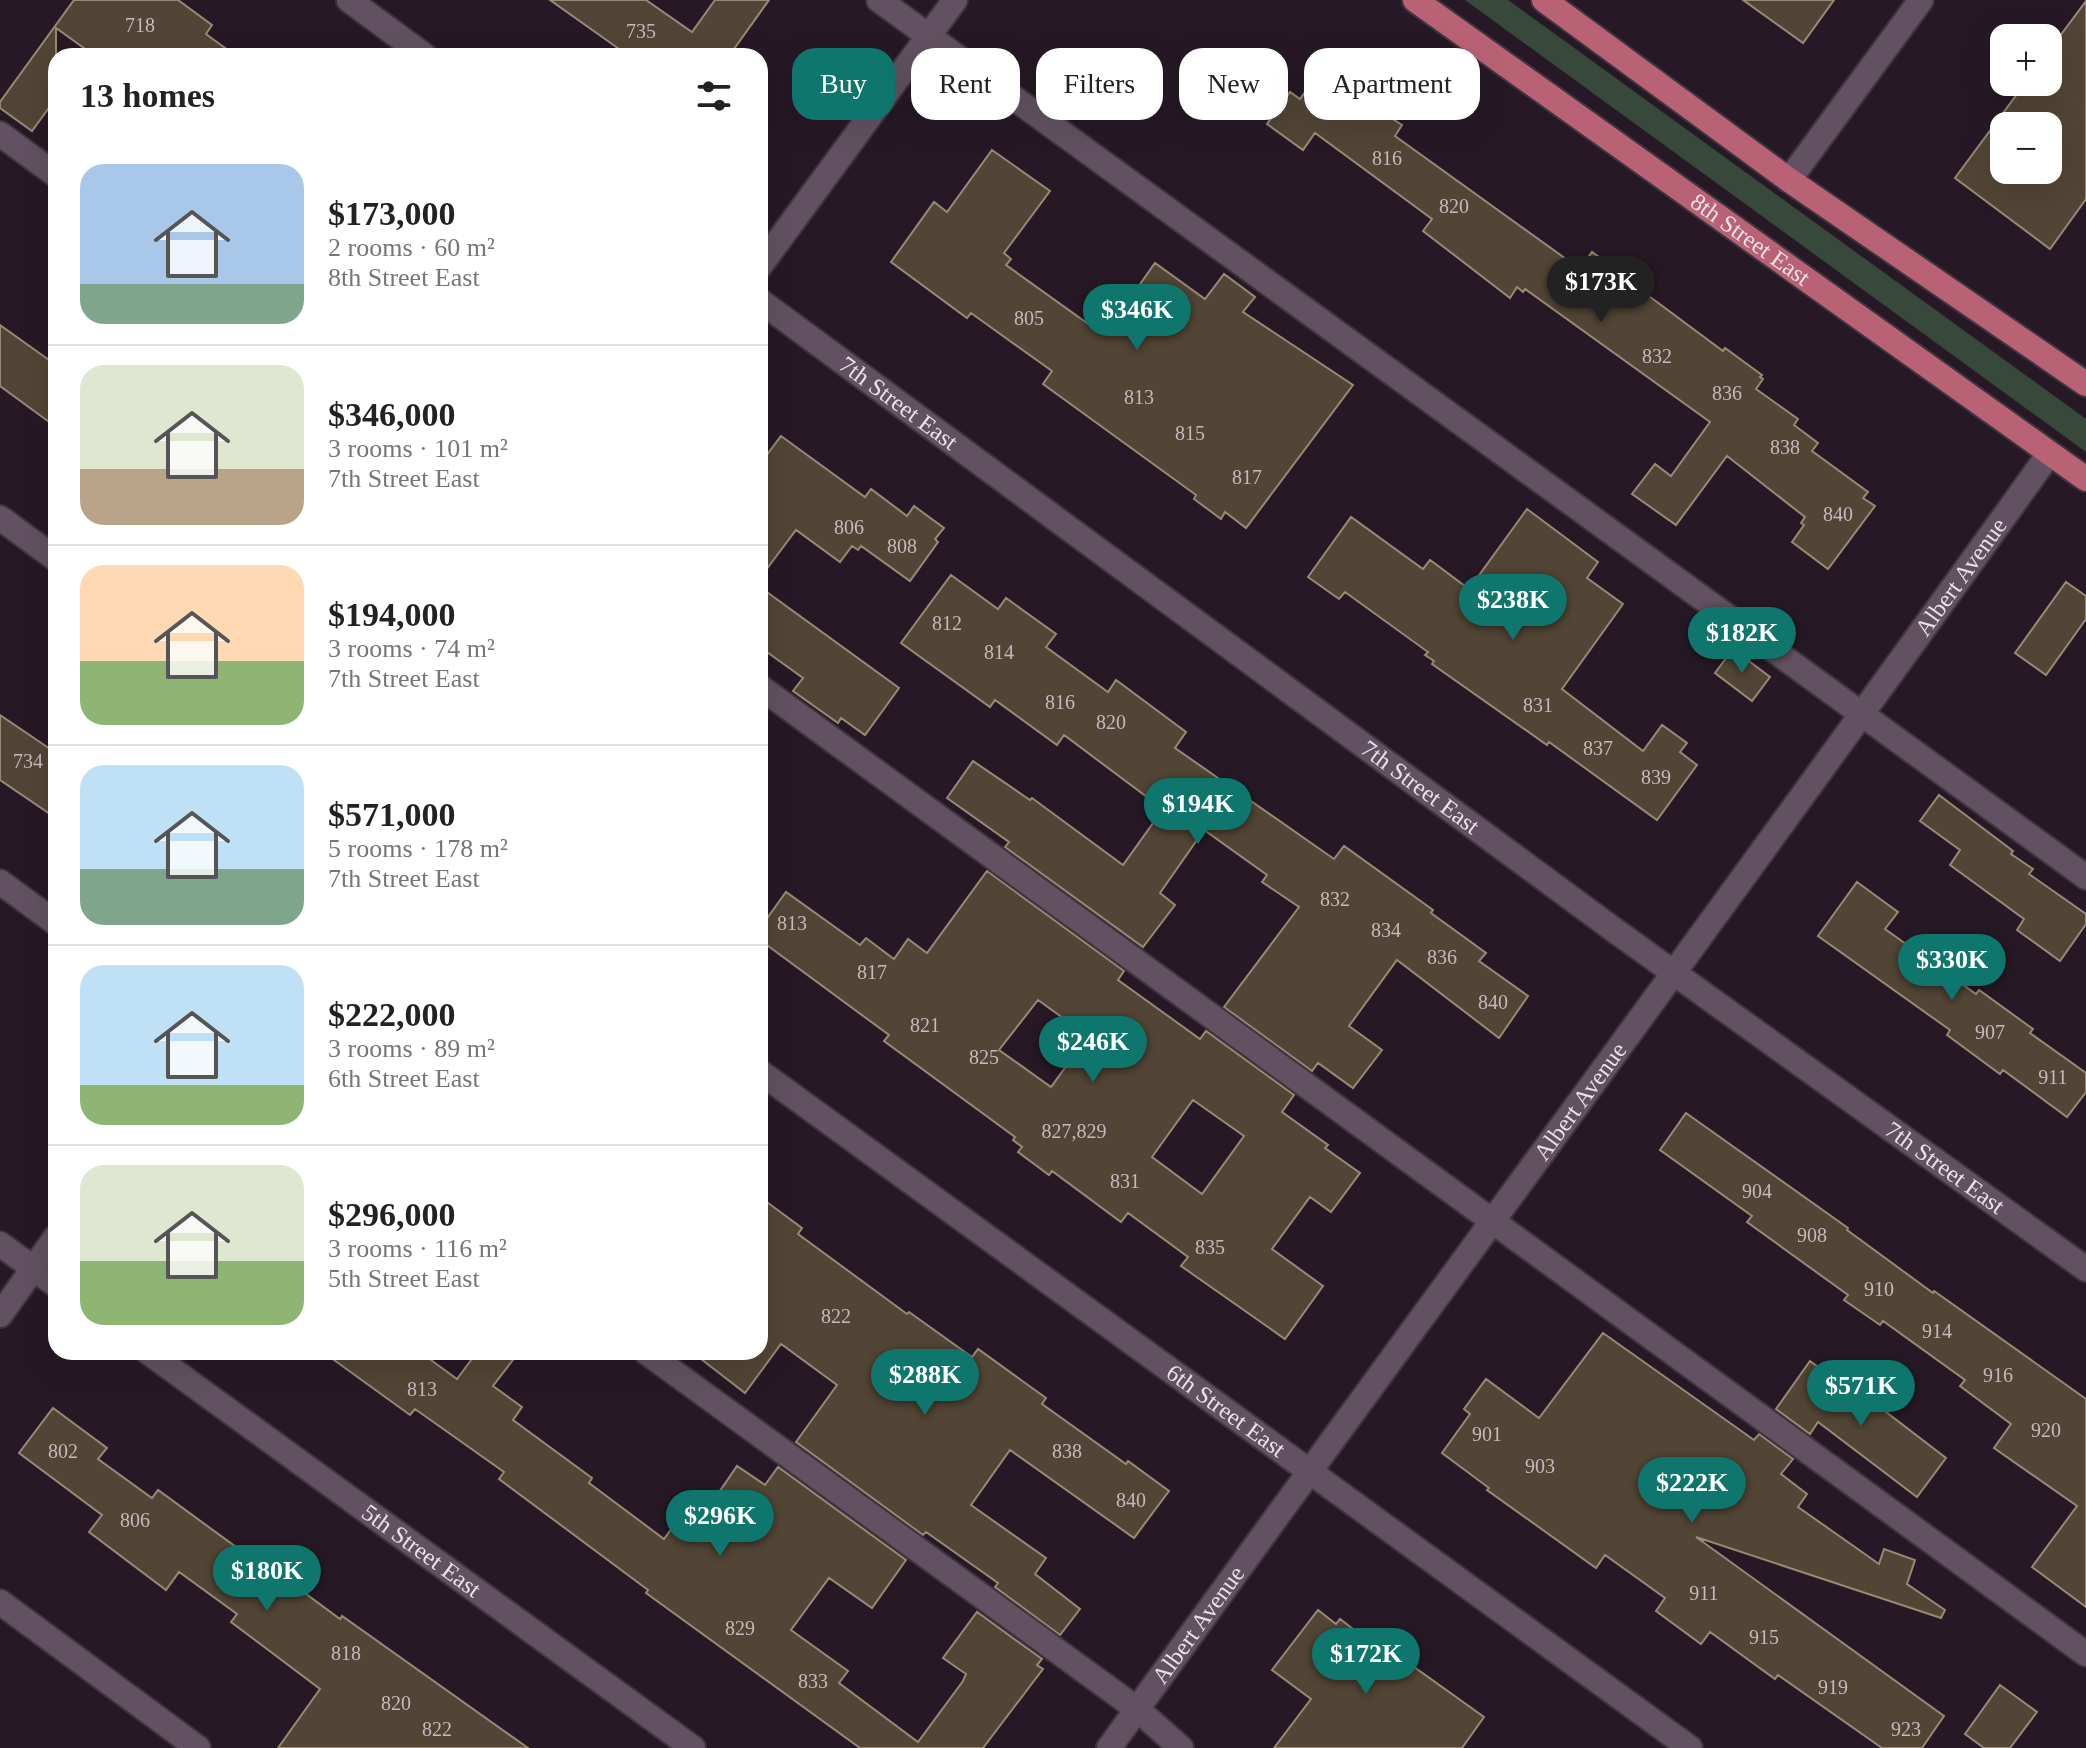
<!DOCTYPE html>
<html lang="en">
<head>
<meta charset="utf-8">
<style>
  :root { --surface:#fff; --page:#f6f6f6; --text:#222; --muted:#767676; --line:#e0e0e0; --accent:#0f766e }
  body { margin:0; font-family:Georgia,serif; background:var(--page); color:var(--text); height:100vh; display:flex; flex-direction:column; font-size:30px; white-space:nowrap }
  * { box-sizing:border-box; margin:0 }
  p { font-size:26px; color:var(--muted) }
  .icon { flex:none; width:44px; height:44px; fill:none; stroke:currentColor; stroke-width:2; stroke-linecap:round; stroke-linejoin:round }
  .map { position:relative; flex:1; overflow:hidden }
  .details { position:absolute; left:48px; top:48px; width:720px; height:1312px; display:flex; flex-direction:column; background:var(--surface); border-radius:24px; box-shadow:0 8px 32px #0002 }
  .details>* { flex:none }
  .top-card { position:absolute; left:792px; top:48px; width:760px; height:72px; display:flex; gap:16px }
  .controls { position:absolute; left:1990px; top:24px; display:grid; gap:16px }
  .controls a { display:grid; place-items:center; width:72px; height:72px; border-radius:16px; background:var(--surface); box-shadow:0 8px 32px #0002; font-size:40px }
  .price { position:absolute; translate:-50% -68px; padding:0 18px; border-radius:28px; background:var(--accent); color:#fff; font-size:26px; line-height:52px; filter:drop-shadow(0 2px 4px #0008) }
  .price::after { content:''; position:absolute; left:50%; top:48px; width:24px; height:18px; margin-left:-12px; background:inherit; clip-path:polygon(0 0,100% 0,50% 100%) }
  .price.current { background:#222; color:#fff }
  ul { padding:0; list-style:none }
  li { display:flex; align-items:center; gap:24px; height:200px; padding:0 32px }
  li+li { border-top:2px solid var(--line) }
  li span { display:grid; place-items:center; flex:none; width:224px; height:160px; border-radius:24px; color:#555 }
  li>.icon { margin-inline-start:auto }
  span .icon { width:96px; height:96px; fill:#fffc; stroke-width:1 }
  li b { font-size:34px }
  h2 { display:flex; justify-content:space-between; align-items:center; height:96px; padding:0 32px; font-size:34px }
  .tag { padding:0 28px; border-radius:24px; background:var(--surface); box-shadow:0 8px 32px #0002; font-size:28px; line-height:72px }
  .tag.current { background:var(--accent); color:#fff }
  .map>svg:first-child { display:block }
  .green { fill:#36493a }
  .building { fill:#524535; stroke:#988977; stroke-width:2; fill-rule:evenodd }
  .lines { fill:none; stroke-linecap:round; stroke-linejoin:round }
  .minor-casing { stroke:#3e353e; stroke-width:28 }
  .major-casing { stroke:#3e353e; stroke-width:28 }
  .minor { stroke:#625261; stroke-width:24 }
  .major { stroke:#ba6275; stroke-width:24 }
  .labels { text-anchor:middle; stroke-width:6; stroke-linejoin:round; paint-order:stroke }
  .number-label { font-size:20px; fill:#c4babd }
  .street-label { font-size:24px; fill:#eae1ea; stroke:#1c0f1c }
</style>
</head>
<body>
<div class="map">
<svg width="2086" height="1748" viewBox="0 0 2086 1748">
  <rect width="100%" height="100%" fill="#261925"/>
  <path class="green" d="M1465,0h43l578,419v33z"/>
  <path class="building" d="M74,0h104l34,25 -6,9 30,22h-141l-39,-28v70l-24,33 -32,-23v-6z
    M550,0h96l46,32 23,-32h54l-40,56h-100z
    M1743,0h91l-31,43z
    M2086,1v198l-36,50 -95,-71 71,-96h22v-30zM2004,126h44v44h-44z
    M1326,62l38,27 -5,8 43,28 -7,11 185,133 12,-17 39,28 -1,2 93,69 2,-3 37,27 -2,2 3,2 -7,10 42,30 -4,6 24,18 -6,8 56,41 -5,6 12,8 -47,63 -36,-27 12,-17 -3,-2 4,-6 -78,-61 -51,69 -44,-31 23,-30 16,12 39,-54 -185,-133 -2,3 -6,-5 -7,11 -87,-67 9,-12 -117,-86 -12,17 -36,-26 23,-32 10,7z
    M992,150l58,41 -46,62 7,6 -5,6 81,58 5,-7 17,12 46,-65 50,36 19,-25 31,23 -12,15 110,73 -107,143 -21,-16 -4,7 -27,-20 2,-4 -153,-111 9,-13 -81,-58 -4,5 -76,-56 43,-60 13,10z
    M0,325l56,40v62l-56,-41z
    M781,436l84,61 6,-8 36,27 7,-10 30,22 -9,11 3,3 -28,39 -49,-35 -3,4 -6,-4 -12,16 -44,-32 -36,48v-114z
    M1527,509l71,53 -11,16 36,26 -61,85 81,62 19,-26 25,18 -7,9 17,13 -40,55 -108,-78 -2,3 -115,-81 2,-3 -9,-6 3,-3 -83,-60 -6,7 -31,-22 43,-60 72,52 7,-9 39,29z
    M951,575l47,34 8,-11 50,36 -10,13 62,45 8,-12 70,52 -11,16 159,111 10,-13 89,64 -2,3 55,40 -7,8 49,35 -29,42 -102,-78 -48,66 33,24 -29,38 -35,-25 -6,8 -88,-64 75,-100 -37,-25 5,-7 -63,-45 -44,63 15,12 -32,42 -138,-100 4,-5 -62,-44 26,-37 57,39 2,-2 91,67 40,-56 -99,-74 -7,10 -62,-45 -5,7 -89,-64z
    M2066,582l20,14v23l-40,56 -31,-22z
    M760,587l139,101 -34,47 -24,-17 -3,5 -45,-32 10,-13 -43,-31z
    M1733,649l37,28 -18,24 -37,-28z
    M0,715l56,38v65l-56,-38z
    M1939,795l74,56 -2,3 22,15 -4,5 57,40v10l-26,37 -43,-31 7,-11 -74,-54 10,-15 -40,-29z
    M987,871l137,100 -6,9 82,59 6,-8 88,64 -12,17 46,33 -3,3 35,25 -29,39 -21,-15 -38,52 51,37 -38,53 -104,-73 7,-9 -60,-44 -7,9 -69,-51 -3,4 -31,-23 4,-5 -9,-7 2,-3 -131,-96 5,-6 -129,-95v-12l26,-36 74,53 6,-7 28,21 14,-20 19,14zM1038,1000l50,36 -37,51 -52,-37zM1193,1100l51,36 -42,58 -50,-37z
    M1857,882l41,30 -13,17 91,65 3,-4 54,39 -3,4 56,40v19l-19,25 -64,-47 -3,4 -53,-39 3,-5 -132,-94z
    M1686,1113l162,115 -1,2 86,63 1,-2 152,108v208l-54,-40 45,-61 -83,-58 17,-24 -51,-38 5,-6 -82,-59 -3,4 -36,-25 4,-5 -101,-73 5,-6 -92,-66z
    M760,1197l42,31 -4,6 109,80 2,-2 63,45 6,-8 68,49 -4,6 84,60 2,-3 41,30 -35,47 -124,-88 -39,55 75,53 -11,16 45,35 -20,26 -65,-48 3,-4 -72,-51 -3,3 -127,-93 41,-57 -56,-41 -36,49 -53,-41h68z
    M1603,1333l151,107 5,-6 34,25 -12,15 26,20 -9,13 81,57 5,-15 31,11 -8,24 38,26 -4,8 -245,-81 248,179 -22,32h-40l-104,-73 -3,4 -65,-47 -9,12 -45,-33 9,-13 -60,-43 -9,13 -109,-78 2,-2 -47,-35 28,-39 -6,-5 22,-30 53,39z
    M323,1352h97l37,27 20,-27h42l-26,34 29,21 -9,13 79,58 -3,5 75,56 19,-26 15,10 39,-57 28,19 13,-18 128,93 -34,48 -43,-30 -38,52 57,41 -9,12 79,59 45,-61 3,-7 -23,-16 34,-46 65,47 -5,6 6,4 -60,79h-123l-214,-155 2,-3 -149,-111 5,-7 -89,-63 -5,6z
    M1810,1361l56,42 3,-4 77,59 -29,39 -99,-75 -8,12 -34,-25z
    M53,1408l54,40 -9,11 54,39 6,-8 111,81 2,-3 69,51 2,-3 186,132h-250l42,-59 -89,-67 6,-8 -58,-42 -13,18 -77,-58 13,-17 -83,-62z
    M1318,1610l18,14 4,-5 70,54 4,-6 70,50 -22,31h-188l37,-49 -39,-29z
    M2000,1685l37,27 -27,36h-26l-19,-14z"/>
  <g class="lines">
    <defs>
      <g id="minor">
        <path d="M349,0l76,56"/>
        <path d="M879,0l1207,877"/>
        <path d="M0,134l56,41"/>
        <path d="M1789,180l132,-180"/>
        <path d="M760,266l195,-266"/>
        <path id="s1" d="M760,301l857,631 469,337"/>
        <path d="M0,518l56,41"/>
        <path d="M760,687l1326,967"/>
        <path d="M0,882l56,41"/>
        <path id="s2" d="M760,1072l930,676"/>
        <path d="M0,1244l56,41"/>
        <path d="M0,1315l56,-78"/>
        <path id="s3" d="M148,1352l545,396"/>
        <path d="M646,1352l491,357 44,39"/>
        <path d="M0,1602l198,146"/>
        <path id="s4" d="M1109,1748c312,-432 630,-860 940,-1294"/>
      </g>
      <g id="major">
        <path id="s5" d="M1415,0l671,479"/>
        <path d="M1544,0l245,180 297,204"/>
      </g>
    </defs>
    <use href="#minor" class="minor-casing"/>
    <use href="#major" class="major-casing"/>
    <use href="#minor" class="minor"/>
    <use href="#major" class="major"/>
  </g>
  <g class="labels">
    <g class="number-label">
      <text x="140" y="32">718</text>
      <text x="641" y="38">735</text>
      <text x="1387" y="165">816</text>
      <text x="1454" y="213">820</text>
      <text x="1029" y="325">805</text>
      <text x="1657" y="363">832</text>
      <text x="1727" y="400">836</text>
      <text x="1139" y="404">813</text>
      <text x="1190" y="440">815</text>
      <text x="1785" y="454">838</text>
      <text x="1247" y="484">817</text>
      <text x="1838" y="521">840</text>
      <text x="849" y="534">806</text>
      <text x="902" y="553">808</text>
      <text x="947" y="630">812</text>
      <text x="999" y="659">814</text>
      <text x="1060" y="709">816</text>
      <text x="1538" y="712">831</text>
      <text x="1111" y="729">820</text>
      <text x="1598" y="755">837</text>
      <text x="28" y="768">734</text>
      <text x="1656" y="784">839</text>
      <text x="1335" y="906">832</text>
      <text x="792" y="930">813</text>
      <text x="1386" y="937">834</text>
      <text x="1442" y="964">836</text>
      <text x="872" y="979">817</text>
      <text x="1493" y="1009">840</text>
      <text x="925" y="1032">821</text>
      <text x="1990" y="1039">907</text>
      <text x="984" y="1064">825</text>
      <text x="2053" y="1084">911</text>
      <text x="1074" y="1138">827,829</text>
      <text x="1125" y="1188">831</text>
      <text x="1757" y="1198">904</text>
      <text x="1812" y="1242">908</text>
      <text x="1210" y="1254">835</text>
      <text x="1879" y="1296">910</text>
      <text x="836" y="1323">822</text>
      <text x="1937" y="1338">914</text>
      <text x="1998" y="1382">916</text>
      <text x="422" y="1396">813</text>
      <text x="2046" y="1437">920</text>
      <text x="1487" y="1441">901</text>
      <text x="63" y="1458">802</text>
      <text x="1067" y="1458">838</text>
      <text x="1540" y="1473">903</text>
      <text x="1131" y="1507">840</text>
      <text x="135" y="1527">806</text>
      <text x="1704" y="1600">911</text>
      <text x="740" y="1635">829</text>
      <text x="1764" y="1644">915</text>
      <text x="346" y="1660">818</text>
      <text x="813" y="1688">833</text>
      <text x="1833" y="1694">919</text>
      <text x="396" y="1710">820</text>
      <text x="437" y="1736">822</text>
      <text x="1906" y="1736">923</text>
    </g>
    <g class="street-label">
      <text dy="8" stroke="none"><textPath href="#s5" startOffset="412">8th Street East</textPath></text>
      <text dy="8" stroke="none"><textPath href="#s1" startOffset="172">7th Street East</textPath></text>
      <text dy="8" stroke="none"><textPath href="#s4" startOffset="1448">Albert Avenue</textPath></text>
      <text dy="8" stroke="none"><textPath href="#s1" startOffset="820">7th Street East</textPath></text>
      <text dy="8" stroke="none"><textPath href="#s4" startOffset="800">Albert Avenue</textPath></text>
      <text dy="8" stroke="none"><textPath href="#s1" startOffset="1468">7th Street East</textPath></text>
      <text dy="8" stroke="none"><textPath href="#s2" startOffset="576">6th Street East</textPath></text>
      <text dy="8" stroke="none"><textPath href="#s3" startOffset="338">5th Street East</textPath></text>
      <text dy="8" stroke="none"><textPath href="#s4" startOffset="152">Albert Avenue</textPath></text>
    </g>
  </g>
</svg>
<div class="controls">
<a>+</a>
<a>−</a>
</div>
<b class="price current" style="left:1601px;top:324px">$173K</b>
<b class="price" style="left:1137px;top:352px">$346K</b>
<b class="price" style="left:1513px;top:642px">$238K</b>
<b class="price" style="left:1742px;top:675px">$182K</b>
<b class="price" style="left:1198px;top:846px">$194K</b>
<b class="price" style="left:1952px;top:1002px">$330K</b>
<b class="price" style="left:1093px;top:1084px">$246K</b>
<b class="price" style="left:925px;top:1417px">$288K</b>
<b class="price" style="left:1861px;top:1428px">$571K</b>
<b class="price" style="left:1692px;top:1525px">$222K</b>
<b class="price" style="left:720px;top:1558px">$296K</b>
<b class="price" style="left:267px;top:1613px">$180K</b>
<b class="price" style="left:1366px;top:1696px">$172K</b>
<div class="top-card">
<a class="tag current">Buy</a>
<a class="tag">Rent</a>
<a class="tag">Filters</a>
<a class="tag">New</a>
<a class="tag">Apartment</a>
</div>
<section class="details">
<h2>13 homes<svg class="icon" aria-label="filters" viewBox="0 0 24 24"><path d="M4 7h16M4 17h16"/><circle cx="9" cy="7" r="2"/><circle cx="15" cy="17" r="2"/></svg></h2>
<ul>
<li><span style="background:linear-gradient(#a9c7e8 75%,#7fa58c 0)"><svg class="icon" aria-label="home" viewBox="0 0 24 24"><path d="M3 11l9-7 9 7M6 9v11h12V9"/></svg></span><div><b>$173,000</b><p>2 rooms · 60 m²</p><p>8th Street East</p></div></li>
<li><span style="background:linear-gradient(#dfe7d0 65%,#b9a48a 0)"><svg class="icon" aria-label="home" viewBox="0 0 24 24"><path d="M3 11l9-7 9 7M6 9v11h12V9"/></svg></span><div><b>$346,000</b><p>3 rooms · 101 m²</p><p>7th Street East</p></div></li>
<li><span style="background:linear-gradient(#ffd9b3 60%,#8fb573 0)"><svg class="icon" aria-label="home" viewBox="0 0 24 24"><path d="M3 11l9-7 9 7M6 9v11h12V9"/></svg></span><div><b>$194,000</b><p>3 rooms · 74 m²</p><p>7th Street East</p></div></li>
<li><span style="background:linear-gradient(#bfe0f5 65%,#7fa58c 0)"><svg class="icon" aria-label="home" viewBox="0 0 24 24"><path d="M3 11l9-7 9 7M6 9v11h12V9"/></svg></span><div><b>$571,000</b><p>5 rooms · 178 m²</p><p>7th Street East</p></div></li>
<li><span style="background:linear-gradient(#bfe0f5 75%,#8fb573 0)"><svg class="icon" aria-label="home" viewBox="0 0 24 24"><path d="M3 11l9-7 9 7M6 9v11h12V9"/></svg></span><div><b>$222,000</b><p>3 rooms · 89 m²</p><p>6th Street East</p></div></li>
<li><span style="background:linear-gradient(#dfe7d0 60%,#8fb573 0)"><svg class="icon" aria-label="home" viewBox="0 0 24 24"><path d="M3 11l9-7 9 7M6 9v11h12V9"/></svg></span><div><b>$296,000</b><p>3 rooms · 116 m²</p><p>5th Street East</p></div></li>
</ul>
</section>
</div>
</body>
</html>
